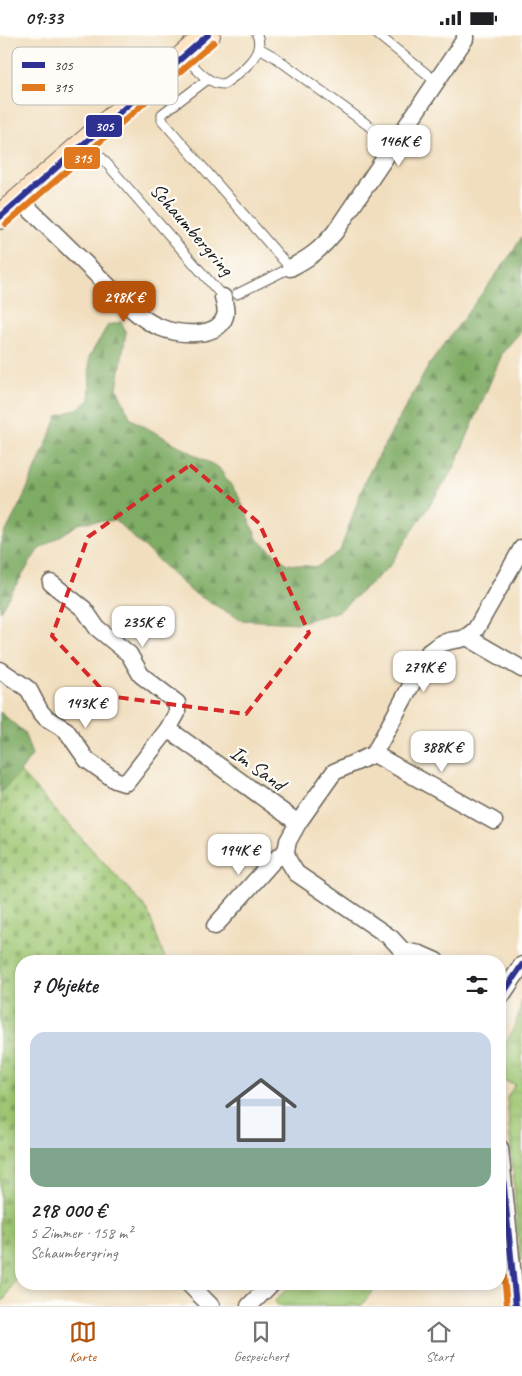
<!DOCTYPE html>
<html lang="de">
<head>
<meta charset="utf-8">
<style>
  :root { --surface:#fff; --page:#f2f2f2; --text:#202124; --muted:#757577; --line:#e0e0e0; --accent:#b45309 }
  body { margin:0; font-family:Caveat,sans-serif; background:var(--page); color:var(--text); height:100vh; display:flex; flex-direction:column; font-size:19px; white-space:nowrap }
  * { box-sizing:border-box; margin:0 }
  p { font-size:16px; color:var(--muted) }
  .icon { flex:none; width:28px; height:28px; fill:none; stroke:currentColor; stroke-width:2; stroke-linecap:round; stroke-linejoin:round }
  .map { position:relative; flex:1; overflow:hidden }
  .details { position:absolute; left:15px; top:920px; width:491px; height:335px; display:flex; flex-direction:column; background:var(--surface); border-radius:20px; box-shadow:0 2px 8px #0003 }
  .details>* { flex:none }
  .price { position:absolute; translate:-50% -42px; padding:0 11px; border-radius:10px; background:#fff; color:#222; font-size:16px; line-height:32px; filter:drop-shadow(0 1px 2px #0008) }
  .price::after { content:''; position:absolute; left:50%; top:30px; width:15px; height:11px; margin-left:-8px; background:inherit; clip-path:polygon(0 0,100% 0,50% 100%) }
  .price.on { background:var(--accent); color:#fff }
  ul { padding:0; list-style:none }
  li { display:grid; align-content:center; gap:10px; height:265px; padding:0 15px }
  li+li { border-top:1px solid var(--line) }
  li span { display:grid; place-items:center; height:155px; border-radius:15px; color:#555 }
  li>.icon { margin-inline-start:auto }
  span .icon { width:90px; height:90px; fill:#fffc; stroke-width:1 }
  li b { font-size:21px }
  h2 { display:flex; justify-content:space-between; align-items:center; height:60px; padding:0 15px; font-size:21px }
  .status { display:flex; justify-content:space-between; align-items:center; height:35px; padding:0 25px; background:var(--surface); direction:ltr }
  .status svg { height:14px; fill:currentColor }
  .tab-bar { display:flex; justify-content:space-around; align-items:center; height:70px; border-top:1px solid var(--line); background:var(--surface); font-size:14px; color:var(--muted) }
  .tab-bar a { display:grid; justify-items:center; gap:2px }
  .tab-bar .on { color:var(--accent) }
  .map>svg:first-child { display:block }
  .grass { fill:url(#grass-tufts); stroke:#5e7248 }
  .forest { fill:url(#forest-firs); stroke:#4e6440 }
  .cemetery { fill:url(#cemetery-stones); stroke:#5e7248 }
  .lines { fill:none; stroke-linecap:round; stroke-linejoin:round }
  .lane-casing { stroke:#676055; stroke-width:11 }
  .street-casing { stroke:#676055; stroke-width:19 }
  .secondary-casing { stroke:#676055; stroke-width:26 }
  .lane { stroke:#fff; stroke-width:9 }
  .street { stroke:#fff; stroke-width:16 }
  .secondary { stroke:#fee4c5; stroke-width:24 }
  .bus-1-casing { stroke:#fdfcf7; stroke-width:10 }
  .bus-2-casing { stroke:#fdfcf7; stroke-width:10 }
  .bus-1 { stroke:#2e3092; stroke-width:6 }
  .bus-2 { stroke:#e0781f; stroke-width:6 }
  .marked { fill:none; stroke:#d62828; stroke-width:4; stroke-dasharray:10 6; stroke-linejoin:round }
  .labels { text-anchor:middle; stroke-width:4.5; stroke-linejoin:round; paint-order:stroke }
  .street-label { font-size:21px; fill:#1c1c1c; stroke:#fdfcf7 }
  .key { fill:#fdfcf7; stroke:#bab9b5; stroke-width:1 }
  .key-label { font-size:14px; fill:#1c1c1c }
  .line-badge { stroke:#fdfcf7; stroke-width:2 }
  .badge-label { font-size:14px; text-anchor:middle; font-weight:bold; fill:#fff }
</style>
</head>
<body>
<div class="status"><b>09:33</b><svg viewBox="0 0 49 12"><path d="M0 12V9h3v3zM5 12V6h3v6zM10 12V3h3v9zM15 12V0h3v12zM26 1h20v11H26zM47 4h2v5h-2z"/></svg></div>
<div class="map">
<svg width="522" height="1271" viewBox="0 0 522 1271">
  <defs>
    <pattern id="grass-tufts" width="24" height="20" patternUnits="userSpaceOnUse" patternTransform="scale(1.25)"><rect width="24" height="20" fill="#9fc773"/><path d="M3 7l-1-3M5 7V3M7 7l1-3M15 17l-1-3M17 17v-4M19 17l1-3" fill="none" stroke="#88aa63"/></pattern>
    <pattern id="forest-firs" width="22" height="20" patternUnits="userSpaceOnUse" patternTransform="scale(1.25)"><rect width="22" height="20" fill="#7fac65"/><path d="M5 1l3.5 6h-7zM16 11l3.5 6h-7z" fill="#678b52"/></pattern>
    <pattern id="cemetery-stones" width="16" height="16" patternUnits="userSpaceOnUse" patternTransform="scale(1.25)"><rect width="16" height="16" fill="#9fc773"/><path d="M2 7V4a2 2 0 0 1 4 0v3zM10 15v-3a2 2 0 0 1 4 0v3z" fill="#88aa63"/></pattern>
  </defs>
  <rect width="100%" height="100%" fill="#fdfcf7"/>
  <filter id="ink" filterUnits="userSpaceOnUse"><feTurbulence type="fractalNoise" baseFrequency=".02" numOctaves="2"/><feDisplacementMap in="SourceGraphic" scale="10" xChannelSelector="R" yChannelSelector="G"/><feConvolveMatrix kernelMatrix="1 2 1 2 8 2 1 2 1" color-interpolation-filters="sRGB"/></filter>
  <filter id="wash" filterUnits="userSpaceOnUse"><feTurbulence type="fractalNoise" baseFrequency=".0096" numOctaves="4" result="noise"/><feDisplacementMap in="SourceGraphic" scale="20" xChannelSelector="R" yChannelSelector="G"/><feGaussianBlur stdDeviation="1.12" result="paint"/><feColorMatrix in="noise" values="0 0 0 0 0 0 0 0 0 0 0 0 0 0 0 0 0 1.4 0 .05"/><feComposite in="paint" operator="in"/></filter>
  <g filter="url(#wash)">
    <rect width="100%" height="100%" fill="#f1debe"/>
    <path class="grass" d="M522,964v262h-2l-13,-163 8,-14 -11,-3 -4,-6v-24l12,-19 7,-18z
      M291,1249h87l-17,22h-84l-2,-5z"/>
    <path class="forest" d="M522,201v94l-19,22 -49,116 -65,99 -50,44 -41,12 -57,-3 -49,-28 -76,-71 -34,1 -44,28 -38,61v-68l24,-47 34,-80 19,-7 13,-9 -1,-43 19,-32 13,-3 5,11 -9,56 14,30 88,49 20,29 19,43 29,24 30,3 23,-16 26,-73 63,-113 85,-115z
      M0,677l24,20 8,23 -12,17 -20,21z"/>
    <path class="cemetery" d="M20,737l127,137 19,52h-145v308l-17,31 -4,2v-509z"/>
  </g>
  <g filter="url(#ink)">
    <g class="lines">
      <defs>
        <path id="lane" d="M378,0l59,47
          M259,13l16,9 120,88
          M185,22c10,10 23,28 39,27 14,-10 42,-29 33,-49
          M208,44l-46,35v6l128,148 -53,26
          M101,122l122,140"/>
        <path id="street" d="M19,164l114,111c8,7 16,13 26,17 17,7 59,13 66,-11 2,-6 -1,-13 -2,-19
          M290,233c21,-11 30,-18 45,-36l130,-193v-4
          M467,602l55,32
          M0,635l24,16 5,4 11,21 6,7 20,12 21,30 28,20 9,3 3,-1 41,-53 9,-16v-10l-36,-28 -12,-21 -32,-26 -13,-19 -33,-26
          M168,694l130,94
          M374,719l120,67
          M215,891l58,-65 13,-10
          M436,926l-16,-7 -17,-3 -12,-13 -95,-65 -8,-13 -2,-9 2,-10 10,-18 36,-51 40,-18 55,-102c5,-3 9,-8 14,-9 17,-7 16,2 33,-14l46,-81
          M500,963l22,-33
          M500,1113l16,158
          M189,1249l22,22
          M249,1271l22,-22"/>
        <path id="secondary" d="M0,182l208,-182"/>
      </defs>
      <use href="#lane" class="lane-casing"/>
      <use href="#street" class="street-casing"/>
      <use href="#secondary" class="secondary-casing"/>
      <use href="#lane" class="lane"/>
      <use href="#street" class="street"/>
      <use href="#secondary" class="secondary"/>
      <defs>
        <path id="bus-1" d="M0,182l208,-182
          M500,963l22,-33
          M500,1113l16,158"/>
        <path id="bus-2" d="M6,189l208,-182
          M500,1200l7,71"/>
      </defs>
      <use href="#bus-1" class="bus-1-casing"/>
      <use href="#bus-2" class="bus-2-casing"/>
      <use href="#bus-1" class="bus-1"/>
      <use href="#bus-2" class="bus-2"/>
    </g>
  </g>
  <path class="marked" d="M190,430l69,58 50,110 -63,81 -138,-18 -56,-60 36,-99z"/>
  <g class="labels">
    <g class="street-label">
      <text transform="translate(192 194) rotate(49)" y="7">Schaumbergring</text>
      <text transform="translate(258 733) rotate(36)" y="7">Im Sand</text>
    </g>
  </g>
  <rect x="12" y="12" width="166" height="58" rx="8" class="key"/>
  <rect x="22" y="27" width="23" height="6" fill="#2e3092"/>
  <rect x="22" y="49" width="23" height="7" fill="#e0781f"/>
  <g class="key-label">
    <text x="54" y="35">305</text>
    <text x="54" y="57">315</text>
  </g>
  <g class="line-badge">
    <rect x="85" y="79" width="38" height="24" rx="5" fill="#2e3092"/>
    <rect x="63" y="111" width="38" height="24" rx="5" fill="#e0781f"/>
  </g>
  <g class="badge-label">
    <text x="104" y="96">305</text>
    <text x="82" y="128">315</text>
  </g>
</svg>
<b class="price" style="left:399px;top:132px">146K €</b>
<b class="price on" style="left:124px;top:288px">298K €</b>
<b class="price" style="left:143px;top:613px">235K €</b>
<b class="price" style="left:424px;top:658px">279K €</b>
<b class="price" style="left:86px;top:694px">143K €</b>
<b class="price" style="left:442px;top:738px">388K €</b>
<b class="price" style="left:239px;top:841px">194K €</b>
<section class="details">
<h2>7 Objekte<svg class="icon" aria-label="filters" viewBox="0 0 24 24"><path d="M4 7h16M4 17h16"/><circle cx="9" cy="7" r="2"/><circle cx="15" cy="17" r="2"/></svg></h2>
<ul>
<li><span style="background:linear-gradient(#c9d6e8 75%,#7fa58c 0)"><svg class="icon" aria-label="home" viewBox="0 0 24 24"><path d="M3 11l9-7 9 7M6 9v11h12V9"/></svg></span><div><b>298 000 €</b><p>5 Zimmer · 158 m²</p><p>Schaumbergring</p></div></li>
</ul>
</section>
</div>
<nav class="tab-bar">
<a class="on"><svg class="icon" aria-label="map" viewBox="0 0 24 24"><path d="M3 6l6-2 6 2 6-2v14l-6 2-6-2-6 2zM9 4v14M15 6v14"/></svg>Karte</a>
<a><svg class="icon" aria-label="saved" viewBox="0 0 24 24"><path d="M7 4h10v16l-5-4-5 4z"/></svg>Gespeichert</a>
<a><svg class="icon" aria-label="home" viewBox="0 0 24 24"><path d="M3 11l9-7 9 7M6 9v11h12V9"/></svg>Start</a>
</nav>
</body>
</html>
